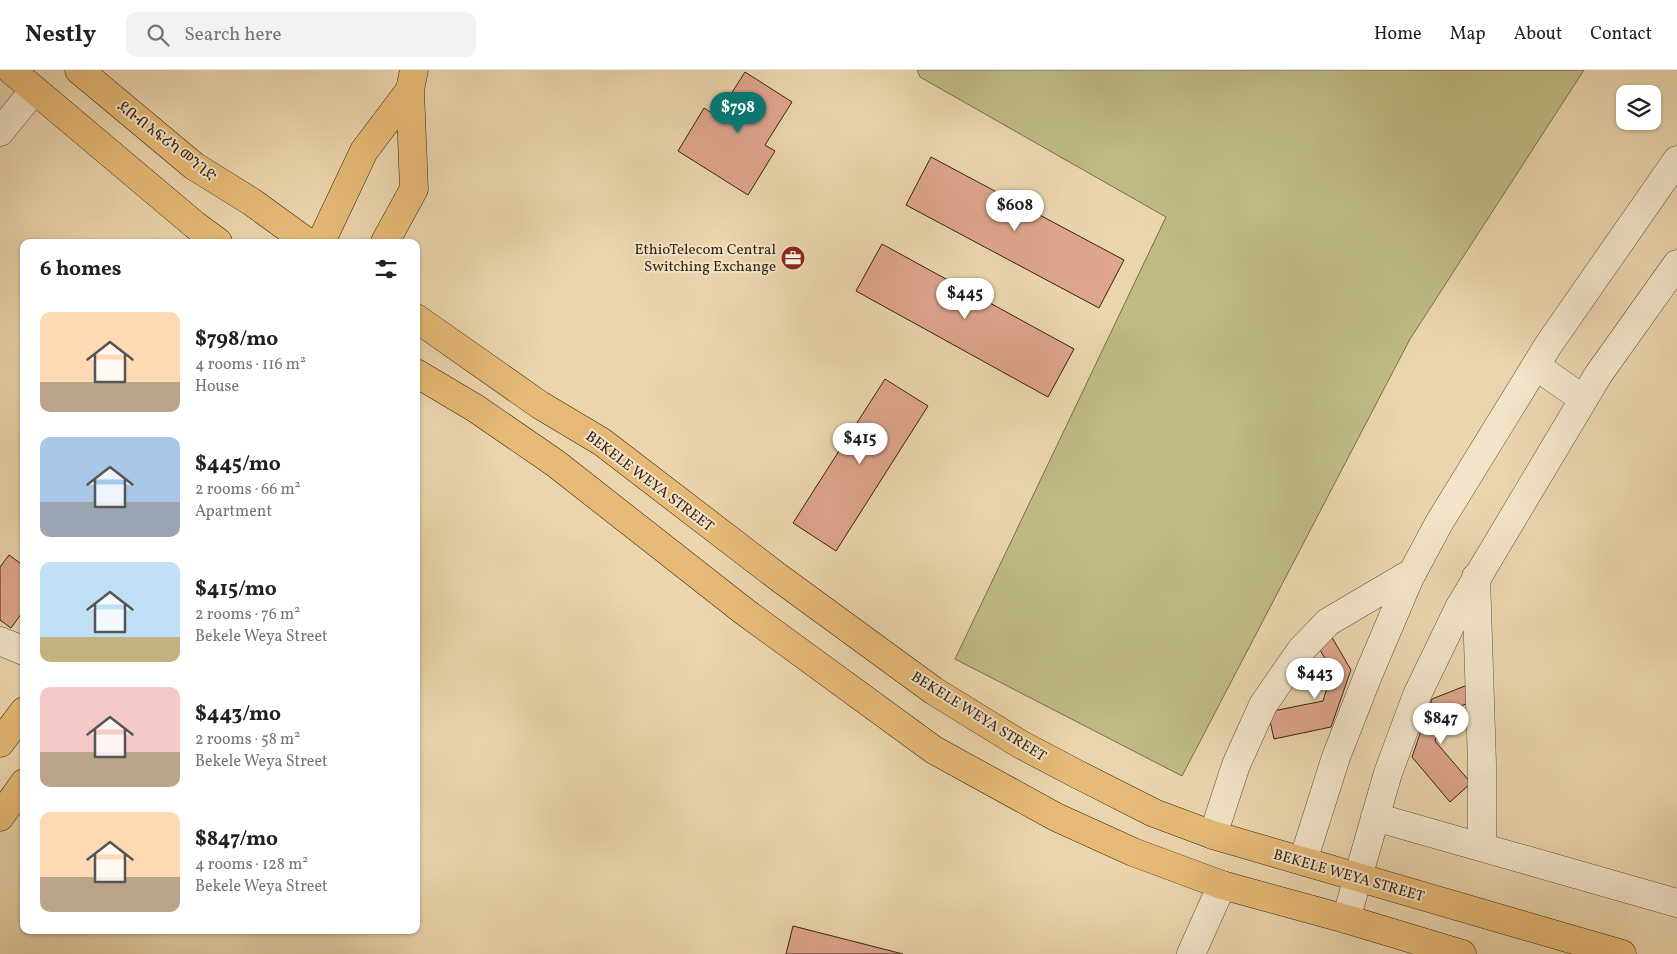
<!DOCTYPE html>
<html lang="en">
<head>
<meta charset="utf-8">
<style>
  :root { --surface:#fff; --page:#f2f2f2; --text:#202124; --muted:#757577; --line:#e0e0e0; --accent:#0f766e }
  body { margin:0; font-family:Vollkorn,"Noto Serif Ethiopic",serif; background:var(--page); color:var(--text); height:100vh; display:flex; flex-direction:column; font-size:19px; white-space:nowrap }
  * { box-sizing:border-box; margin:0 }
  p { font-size:16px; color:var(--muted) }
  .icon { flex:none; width:28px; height:28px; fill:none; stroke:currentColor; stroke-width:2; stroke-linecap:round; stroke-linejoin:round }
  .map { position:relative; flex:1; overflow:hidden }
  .drawer { position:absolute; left:20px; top:169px; width:400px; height:695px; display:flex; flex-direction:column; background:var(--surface); border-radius:10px; box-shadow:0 1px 4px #0004 }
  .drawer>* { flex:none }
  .fabs { position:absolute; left:1616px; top:15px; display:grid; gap:10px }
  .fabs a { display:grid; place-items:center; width:45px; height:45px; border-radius:10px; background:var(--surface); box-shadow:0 1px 4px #0004; font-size:25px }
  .price { position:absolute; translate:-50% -42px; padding:0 11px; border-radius:18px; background:#fff; color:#222; font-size:16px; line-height:32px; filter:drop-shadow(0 1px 2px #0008) }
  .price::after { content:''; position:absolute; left:50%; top:30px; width:15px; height:11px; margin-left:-8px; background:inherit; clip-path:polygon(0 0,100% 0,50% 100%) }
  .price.active { background:var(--accent); color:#fff }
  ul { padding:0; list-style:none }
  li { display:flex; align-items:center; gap:15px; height:125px; padding:0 20px }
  li span { display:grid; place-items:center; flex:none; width:140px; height:100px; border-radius:10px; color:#555 }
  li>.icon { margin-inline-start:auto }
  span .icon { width:60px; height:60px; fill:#fffc; stroke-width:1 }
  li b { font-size:21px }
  h2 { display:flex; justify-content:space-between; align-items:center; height:60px; padding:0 20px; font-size:21px }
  header { display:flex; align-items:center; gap:30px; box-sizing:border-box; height:70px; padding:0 25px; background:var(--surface); border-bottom:1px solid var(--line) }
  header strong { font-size:24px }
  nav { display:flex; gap:28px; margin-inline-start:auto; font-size:18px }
  .search { width:350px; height:45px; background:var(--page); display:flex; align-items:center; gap:12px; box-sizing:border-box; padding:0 18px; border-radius:10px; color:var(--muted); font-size:19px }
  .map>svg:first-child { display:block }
  .green { fill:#bebb85; stroke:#7b6e4a }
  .building { fill:#dea58d; stroke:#382210 }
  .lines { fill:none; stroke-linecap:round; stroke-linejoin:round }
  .minor-casing { stroke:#654f37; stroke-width:29 }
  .major-casing { stroke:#382210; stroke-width:29 }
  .minor { stroke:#f2e4ca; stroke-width:28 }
  .major { stroke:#e6ba76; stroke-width:28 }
  .labels { text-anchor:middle; stroke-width:4; stroke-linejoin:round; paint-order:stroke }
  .street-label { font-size:15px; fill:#382210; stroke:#f2e4ca }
  .poi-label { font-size:15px; fill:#382210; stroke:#f2e4ca; text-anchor:end }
</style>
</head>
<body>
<header>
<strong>Nestly</strong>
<div class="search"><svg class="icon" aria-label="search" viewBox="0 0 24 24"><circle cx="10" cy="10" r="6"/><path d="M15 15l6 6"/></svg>Search here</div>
<nav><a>Home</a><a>Map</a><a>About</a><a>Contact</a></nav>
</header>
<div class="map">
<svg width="1677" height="884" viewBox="0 0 1677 884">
  <rect width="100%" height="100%" fill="#ebd5ad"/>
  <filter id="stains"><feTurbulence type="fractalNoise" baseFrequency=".004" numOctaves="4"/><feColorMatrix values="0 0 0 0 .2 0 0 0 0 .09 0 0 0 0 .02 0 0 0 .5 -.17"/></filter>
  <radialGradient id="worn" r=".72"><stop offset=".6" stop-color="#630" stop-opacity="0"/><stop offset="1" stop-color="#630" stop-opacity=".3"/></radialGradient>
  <path class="green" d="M917,0h667l-174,269 -228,437 -227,-117 211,-442 -246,-140z"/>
  <path class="building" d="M745,2l47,30 -27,43 10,6 -27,44 -70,-44 26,-43 13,8z
    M931,87l193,103 -25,48 -193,-103z
    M882,174l192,105 -26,48 -192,-106z
    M885,309l43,27 -92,145 -43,-28z
    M9,485l15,11v44l-13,18 -11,-8v-53z
    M1330,564l21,36 -20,57 -57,12 -6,-27 55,-11 9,-30 -13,-23z
    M1470,614l1,18 -26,10 -10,29 36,42 -21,19 -38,-45 20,-58z
    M793,856l110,28h-117z"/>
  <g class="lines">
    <defs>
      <path id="minor" d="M0,62l34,-42
        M1536,296l47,33
        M1476,507l6,187v83
        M0,571l24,10
        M1375,747l302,86
        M1213,765l23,-70 27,-60 38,-55 27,-28 85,-50
        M1303,791l33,-104 33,-84 40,-94 30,-56 110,-179 128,-184
        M1346,849l42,-146 29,-78 42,-87 139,-233 79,-111
        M1191,884l31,-69"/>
      <path id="major" d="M11,0l184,155 23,17
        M79,0l115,96 58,36 55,40
        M321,172l43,-91 46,-61
        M385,172l29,-53 -4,-99 4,-20
        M416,248l124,87 62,37 176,135 156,114 86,53 55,29 79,40 59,22 409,119
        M416,303l59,35 80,55 190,149 189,138 122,67 77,35 89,33 124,34 116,35
        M0,673l24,-32
        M0,747l24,-34"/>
    </defs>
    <use href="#minor" class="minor-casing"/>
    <use href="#major" class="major-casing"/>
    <use href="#minor" class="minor"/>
    <use href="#major" class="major"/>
  </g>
  <defs>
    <symbol id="office-disc" viewBox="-11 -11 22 22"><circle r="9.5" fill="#8f2418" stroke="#f2e4ca"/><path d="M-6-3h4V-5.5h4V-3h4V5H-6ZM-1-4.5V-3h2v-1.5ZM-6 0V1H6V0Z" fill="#fff"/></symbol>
  </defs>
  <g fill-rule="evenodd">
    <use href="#office-disc" x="779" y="174" width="28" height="28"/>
  </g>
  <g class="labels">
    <g class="street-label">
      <text transform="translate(167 71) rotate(38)" y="5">ደቡብ አፍሪካ መንገድ</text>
      <text transform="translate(650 411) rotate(37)" y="5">BEKELE WEYA STREET</text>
      <text transform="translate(979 646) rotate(32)" y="5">BEKELE WEYA STREET</text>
      <text transform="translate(1349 805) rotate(16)" y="5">BEKELE WEYA STREET</text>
    </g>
    <g class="poi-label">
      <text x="776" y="184">EthioTelecom Central<tspan x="776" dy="17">Switching Exchange</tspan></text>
    </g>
  </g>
  <rect width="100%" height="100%" filter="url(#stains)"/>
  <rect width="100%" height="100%" fill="url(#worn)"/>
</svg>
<div class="fabs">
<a><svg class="icon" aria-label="layers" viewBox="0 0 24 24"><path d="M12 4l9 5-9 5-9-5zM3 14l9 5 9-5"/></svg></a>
</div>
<b class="price active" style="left:738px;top:64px">$798</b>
<b class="price" style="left:1015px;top:162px">$608</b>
<b class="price" style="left:965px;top:250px">$445</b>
<b class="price" style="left:860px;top:395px">$415</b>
<b class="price" style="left:1315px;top:630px">$443</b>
<b class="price" style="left:1441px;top:675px">$847</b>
<section class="drawer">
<h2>6 homes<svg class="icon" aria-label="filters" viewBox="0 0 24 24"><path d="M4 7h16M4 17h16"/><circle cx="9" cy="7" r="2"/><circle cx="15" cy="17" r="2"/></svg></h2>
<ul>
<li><span style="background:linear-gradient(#ffd9b3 70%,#b9a48a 0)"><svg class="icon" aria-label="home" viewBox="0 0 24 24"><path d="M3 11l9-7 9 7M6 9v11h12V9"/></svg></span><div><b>$798/mo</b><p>4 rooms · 116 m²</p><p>House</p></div></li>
<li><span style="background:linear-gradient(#a9c7e8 65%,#9aa5b1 0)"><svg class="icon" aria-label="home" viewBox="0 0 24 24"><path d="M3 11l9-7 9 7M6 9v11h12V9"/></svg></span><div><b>$445/mo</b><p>2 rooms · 66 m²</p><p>Apartment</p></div></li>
<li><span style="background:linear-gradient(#bfe0f5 75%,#c2b280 0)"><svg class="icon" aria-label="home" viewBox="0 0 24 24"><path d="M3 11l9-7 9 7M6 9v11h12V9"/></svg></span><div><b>$415/mo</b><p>2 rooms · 76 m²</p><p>Bekele Weya Street</p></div></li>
<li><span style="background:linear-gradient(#f6c9c9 65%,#b9a48a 0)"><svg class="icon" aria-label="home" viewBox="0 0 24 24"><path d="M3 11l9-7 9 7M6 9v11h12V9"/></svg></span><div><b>$443/mo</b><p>2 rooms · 58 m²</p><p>Bekele Weya Street</p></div></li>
<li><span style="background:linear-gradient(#ffd9b3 65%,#b9a48a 0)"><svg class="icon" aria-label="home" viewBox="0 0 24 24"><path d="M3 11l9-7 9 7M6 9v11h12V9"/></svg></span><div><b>$847/mo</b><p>4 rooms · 128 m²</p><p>Bekele Weya Street</p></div></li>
</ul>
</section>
</div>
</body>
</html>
